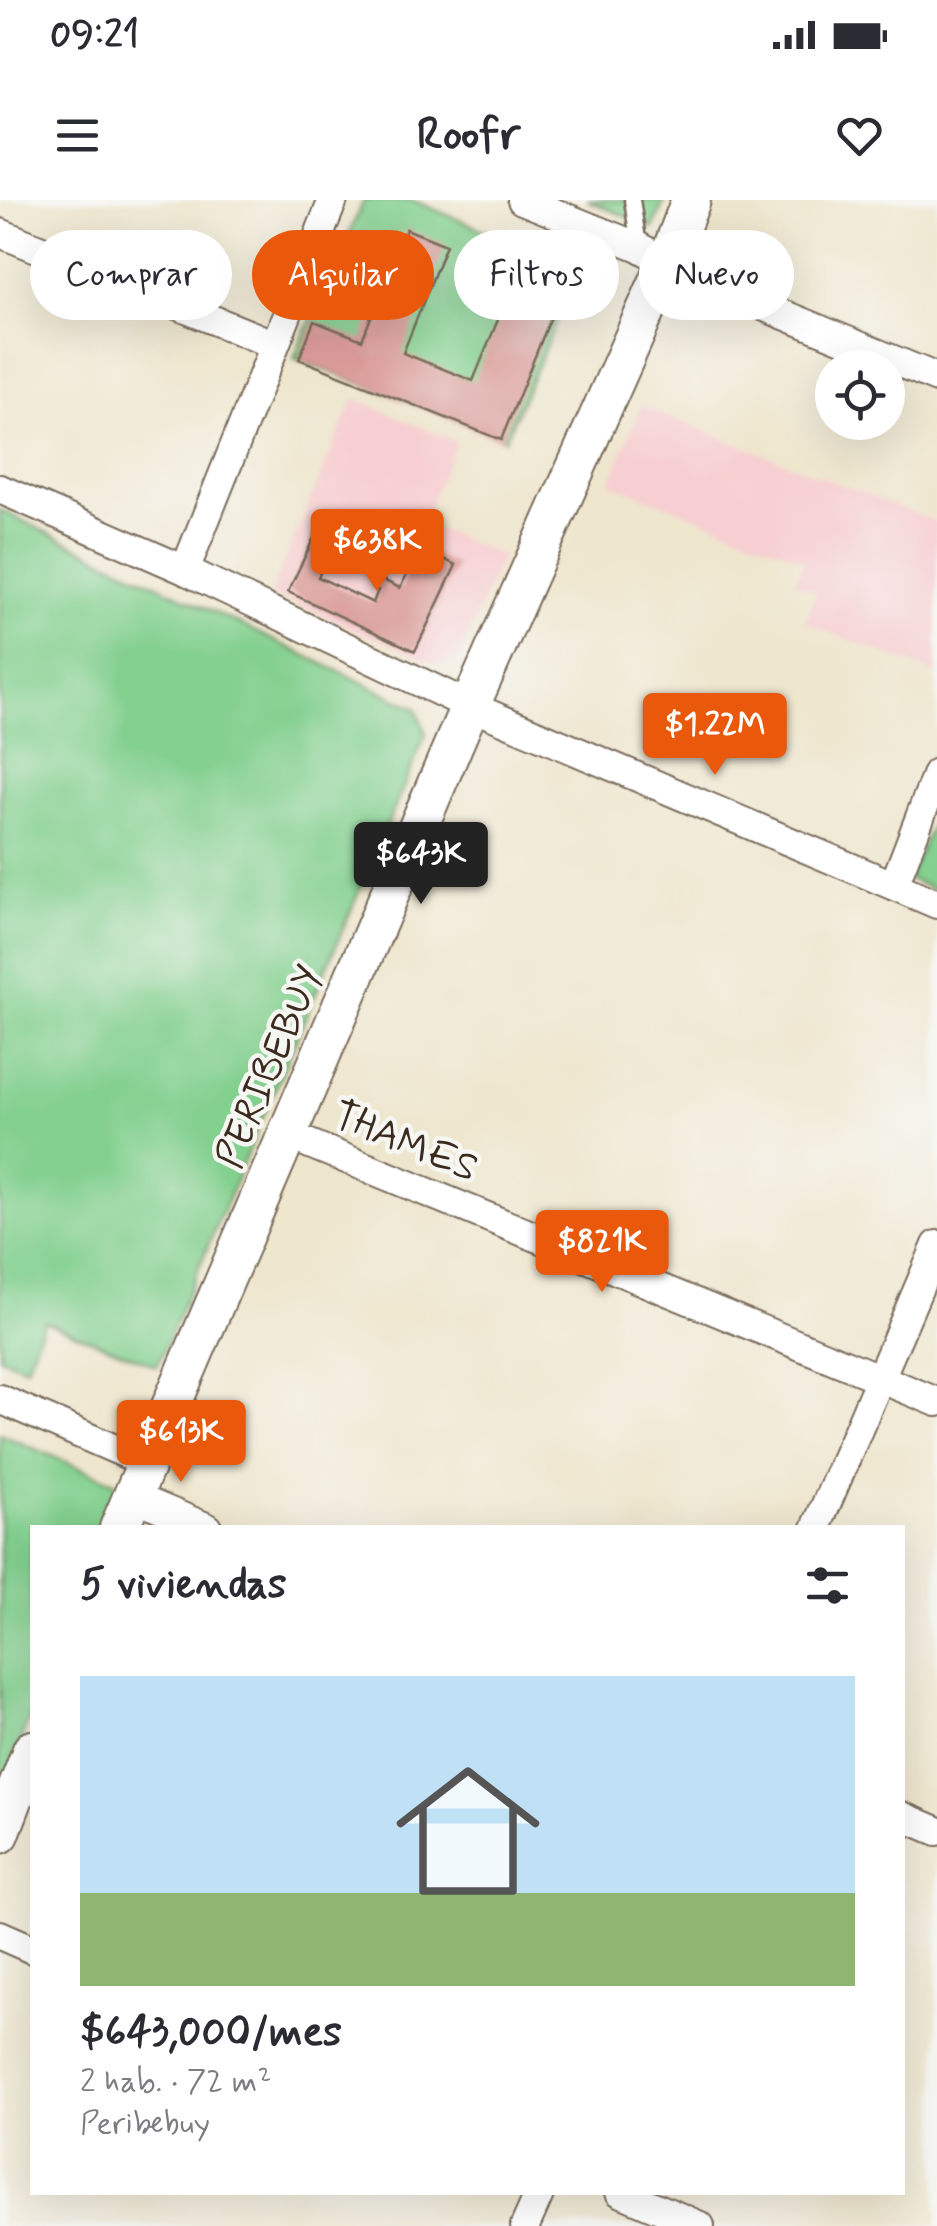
<!DOCTYPE html>
<html lang="es">
<head>
<meta charset="utf-8">
<style>
  :root { --surface:#fff; --page:#f2f2f3; --text:#2b2b33; --muted:#7c7c81; --accent:#ea580c }
  body { margin:0; font-family:Mynerve,sans-serif; background:var(--page); color:var(--text); height:100vh; display:flex; flex-direction:column; font-size:38px; white-space:nowrap }
  * { box-sizing:border-box; margin:0 }
  p { font-size:32px; color:var(--muted) }
  .icon { flex:none; width:55px; height:55px; fill:none; stroke:currentColor; stroke-width:2; stroke-linecap:round; stroke-linejoin:round }
  .map { position:relative; flex:1; overflow:hidden }
  .drawer { position:absolute; left:30px; top:1325px; width:875px; height:670px; display:flex; flex-direction:column; background:var(--surface); border-radius:0px; box-shadow:0 10px 40px #0002 }
  .drawer>* { flex:none }
  .banner { position:absolute; left:30px; top:30px; width:878px; height:90px; display:flex; gap:20px }
  .buttons { position:absolute; left:815px; top:150px; display:grid; gap:20px }
  .buttons a { display:grid; place-items:center; width:90px; height:90px; border-radius:50%; background:var(--surface); box-shadow:0 10px 40px #0002; font-size:50px }
  .price { position:absolute; translate:-50% -85px; padding:0 22px; border-radius:10px; background:var(--accent); color:#fff; font-size:32px; line-height:65px; filter:drop-shadow(0 2px 5px #0008) }
  .price::after { content:''; position:absolute; left:50%; top:60px; width:30px; height:22px; margin-left:-15px; background:inherit; clip-path:polygon(0 0,100% 0,50% 100%) }
  .price.current { background:#222; color:#fff }
  ul { padding:0; list-style:none }
  li { display:grid; align-content:center; gap:20px; height:530px; padding:0 50px }
  li span { display:grid; place-items:center; height:310px; border-radius:0px; color:#555 }
  li>.icon { margin-inline-start:auto }
  span .icon { width:180px; height:180px; fill:#fffc; stroke-width:1 }
  li b { font-size:42px }
  h2 { display:flex; justify-content:space-between; align-items:center; height:120px; padding:0 50px; font-size:42px }
  .pill { padding:0 35px; border-radius:45px; background:var(--surface); box-shadow:0 10px 40px #0002; font-size:35px; line-height:90px }
  .pill.current { background:var(--accent); color:#fff }
  .status { display:flex; justify-content:space-between; align-items:center; height:70px; padding:0 50px; background:var(--surface); direction:ltr }
  .status svg { height:28px; fill:currentColor }
  header { display:flex; justify-content:space-between; align-items:center; height:130px; padding:0 50px; background:var(--surface); font-size:45px; font-weight:700 }
  .map>svg:first-child { display:block }
  .built { fill:#f7cfd2 }
  .green { fill:#83d08f; stroke:#5f7d56; stroke-width:2.5 }
  .building { fill:#da9b99 }
  .lines { fill:none; stroke-linecap:round; stroke-linejoin:round }
  .lane-casing { stroke:#7a6c5c; stroke-width:19 }
  .street-casing { stroke:#7a6c5c; stroke-width:32 }
  .secondary-casing { stroke:#7a6c5c; stroke-width:42 }
  .lane { stroke:#fff; stroke-width:14 }
  .street { stroke:#fff; stroke-width:28 }
  .secondary { stroke:#fff; stroke-width:38 }
  .labels { text-anchor:middle; stroke-width:9; stroke-linejoin:round; paint-order:stroke }
  .street-label { font-size:40px; fill:#3b2a1e; stroke:#f6f6f2 }
</style>
</head>
<body>
<div class="status"><b>09:21</b><svg viewBox="0 0 49 12"><path d="M0 12V9h3v3zM5 12V6h3v6zM10 12V3h3v9zM15 12V0h3v12zM26 1h20v11H26zM47 4h2v5h-2z"/></svg></div>
<header><svg class="icon" aria-label="menu" viewBox="0 0 24 24"><path d="M4 6h16M4 12h16M4 18h16"/></svg>Roofr<svg class="icon" aria-label="heart" viewBox="0 0 24 24"><path d="M12 20l-8-8c-3-5 5-10 8-4 3-6 11-1 8 4z"/></svg></header>
<div class="map">
<svg width="937" height="2026" viewBox="0 0 937 2026">
  <rect width="100%" height="100%" fill="#f6f6f2"/>
  <filter id="ink" filterUnits="userSpaceOnUse"><feTurbulence type="fractalNoise" baseFrequency=".01" numOctaves="2"/><feDisplacementMap in="SourceGraphic" scale="20" xChannelSelector="R" yChannelSelector="G"/><feConvolveMatrix kernelMatrix="1 2 1 2 8 2 1 2 1" color-interpolation-filters="sRGB"/></filter>
  <filter id="wash" filterUnits="userSpaceOnUse"><feTurbulence type="fractalNoise" baseFrequency=".0048" numOctaves="4" result="noise"/><feDisplacementMap in="SourceGraphic" scale="40" xChannelSelector="R" yChannelSelector="G"/><feGaussianBlur stdDeviation="2.25" result="paint"/><feColorMatrix in="noise" values="0 0 0 0 0 0 0 0 0 0 0 0 0 0 0 0 0 1.4 0 .05"/><feComposite in="paint" operator="in"/></filter>
  <g filter="url(#wash)">
    <rect width="100%" height="100%" fill="#efe6ce"/>
    <path class="built" d="M354,198l102,44 -34,80 80,34 -43,101 -18,9 -171,-72z
      M641,206l296,116v152l-132,-52 12,-31 -22,-9 9,-23 -194,-76z"/>
    <path class="green" d="M364,0h48l167,70 -74,169 -211,-81z
      M587,0h78l-12,28z
      M0,310l416,198 10,26 -269,632 -113,-45 -18,46 -26,-10z
      M937,612v79l-29,-12z
      M0,1234l123,52 -17,41 -74,1v184l-32,81z"/>
    <g id="blocks">
      <path class="building" d="M406,29l40,16 -43,108 70,28 48,-118 45,17 -65,160 -202,-81 15,-38 48,19z
        M320,325l19,9 -21,43 55,26 5,-13 -6,-3 4,-10 24,11 20,-40 36,17 -41,86 -127,-59z"/>
    </g>
  </g>
  <g filter="url(#ink)">
    <use href="#blocks" fill-opacity="0" stroke="#7a6c5c" stroke-width="2.5"/>
    <g class="lines">
      <defs>
        <path id="lane" d="M632,0l7,46"/>
        <path id="street" d="M522,0l117,47 51,29 247,102
          M0,33l275,112
          M0,289l185,81 285,136 467,198
          M185,370l148,-370
          M894,685l43,-112
          M288,935l649,267
          M0,1199l147,64
          M132,1296l76,32
          M816,1328l121,-283
          M902,1616l35,15
          M0,1735l32,14
          M620,1992l80,34
          M525,2026l15,-34"/>
        <path id="secondary" d="M119,1328l351,-822 197,-443 24,-63
          M0,1634l32,-84"/>
      </defs>
      <use href="#lane" class="lane-casing"/>
      <use href="#street" class="street-casing"/>
      <use href="#secondary" class="secondary-casing"/>
      <use href="#lane" class="lane"/>
      <use href="#street" class="street"/>
      <use href="#secondary" class="secondary"/>
    </g>
  </g>
  <g class="labels">
    <g class="street-label">
      <text transform="translate(268 866) rotate(-67)" y="14">PERIBEBUY</text>
      <text transform="translate(406 940) rotate(22)" y="14">THAMES</text>
    </g>
  </g>
</svg>
<div class="buttons">
<a><svg class="icon" aria-label="locate" viewBox="0 0 24 24"><circle cx="12" cy="12" r="6"/><path d="M12 2v4M12 18v4M2 12h4M18 12h4"/></svg></a>
</div>
<b class="price" style="left:377px;top:394px">$638K</b>
<b class="price" style="left:715px;top:578px">$1.22M</b>
<b class="price current" style="left:421px;top:707px">$643K</b>
<b class="price" style="left:602px;top:1095px">$821K</b>
<b class="price" style="left:181px;top:1285px">$613K</b>
<div class="banner">
<a class="pill">Comprar</a>
<a class="pill current">Alquilar</a>
<a class="pill">Filtros</a>
<a class="pill">Nuevo</a>
</div>
<section class="drawer">
<h2>5 viviendas<svg class="icon" aria-label="filters" viewBox="0 0 24 24"><path d="M4 7h16M4 17h16"/><circle cx="9" cy="7" r="2"/><circle cx="15" cy="17" r="2"/></svg></h2>
<ul>
<li><span style="background:linear-gradient(#bfe0f5 70%,#8fb573 0)"><svg class="icon" aria-label="home" viewBox="0 0 24 24"><path d="M3 11l9-7 9 7M6 9v11h12V9"/></svg></span><div><b>$643,000/mes</b><p>2 hab. · 72 m²</p><p>Peribebuy</p></div></li>
</ul>
</section>
</div>
</body>
</html>
